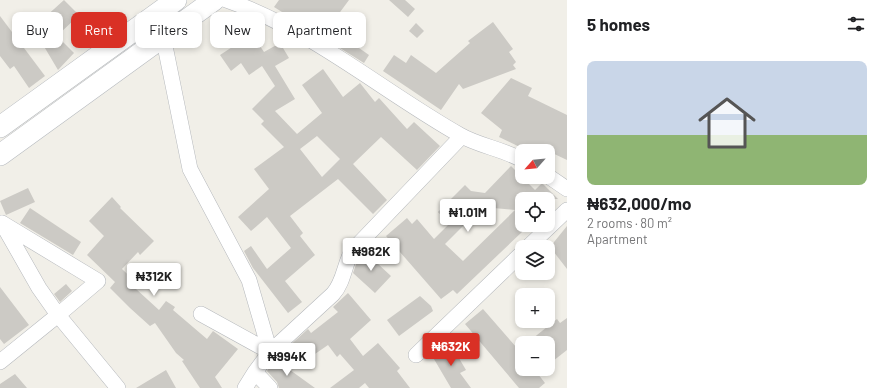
<!DOCTYPE html>
<html lang="en">
<head>
<meta charset="utf-8">
<style>
  :root { --surface:#fff; --page:#f6f6f6; --text:#202124; --muted:#757577; --accent:#d93025 }
  body { margin:0; font-family:Barlow,sans-serif; background:var(--page); color:var(--text); height:100vh; display:flex; flex-direction:column; font-size:15px; white-space:nowrap }
  * { box-sizing:border-box; margin:0 }
  p { font-size:13px; color:var(--muted) }
  .icon { flex:none; width:22px; height:22px; fill:none; stroke:currentColor; stroke-width:2; stroke-linecap:round; stroke-linejoin:round }
  .map { position:relative; flex:1; overflow:hidden }
  .panel { display:flex; flex-direction:column; background:var(--surface); width:320px }
  .panel>* { flex:none }
  .hud { position:absolute; left:12px; top:12px; width:380px; height:36px; display:flex; gap:8px }
  .needle { width:26px; rotate:243deg }
  .buttons { position:absolute; left:515px; top:144px; display:grid; gap:8px }
  .buttons a { display:grid; place-items:center; width:40px; height:40px; border-radius:8px; background:var(--surface); box-shadow:0 2px 6px #0003; font-size:20px }
  .price { position:absolute; translate:-50% -34px; padding:0 9px; border-radius:4px; background:#fff; color:#222; font-size:13px; line-height:26px; filter:drop-shadow(0 1px 2px #0008) }
  .price::after { content:''; position:absolute; left:50%; top:24px; width:12px; height:9px; margin-left:-6px; background:inherit; clip-path:polygon(0 0,100% 0,50% 100%) }
  .price.selected { background:var(--accent); color:#fff }
  ul { padding:0; list-style:none }
  li { display:grid; align-content:center; gap:8px; height:212px; padding:0 20px }
  li span { display:grid; place-items:center; height:124px; border-radius:8px; color:#555 }
  li>.icon { margin-inline-start:auto }
  span .icon { width:72px; height:72px; fill:#fffc; stroke-width:1 }
  li b { font-size:17px }
  h2 { display:flex; justify-content:space-between; align-items:center; height:48px; padding:0 20px; font-size:17px }
  .tag { padding:0 14px; border-radius:8px; background:var(--surface); box-shadow:0 2px 6px #0003; font-size:14px; line-height:36px }
  .tag.selected { background:var(--accent); color:#fff }
  main { display:flex; flex:1; min-height:0 }
  .map>svg:first-child { display:block }
  .building { fill:#cccac5; fill-rule:evenodd }
  .lines { fill:none; stroke-linecap:round; stroke-linejoin:round }
  .street-casing { stroke:#b5b8bc; stroke-width:16 }
  .secondary-casing { stroke:#b6babf; stroke-width:22 }
  .street { stroke:#fff; stroke-width:15 }
  .secondary { stroke:#fff; stroke-width:21 }
</style>
</head>
<body>
<main>
<div class="map">
<svg width="567" height="388" viewBox="0 0 567 388">
  <rect width="100%" height="100%" fill="#f1efe8"/>
  <path class="building" d="M64,0l15,15 -22,21 17,17 -16,17 -25,-42z
    M279,0h70l-20,27 40,28 -5,8 -90,-56z
    M389,0h16l10,9 -7,8z
    M0,16l45,60 -16,12 -15,-22 -4,3 -10,-13z
    M493,22l20,27 -4,3 7,10 -3,3 3,4 -53,20 -4,-5 -18,26 -58,-39 11,-16 12,8 5,-8 25,18 34,-30 -2,-2z
    M416,23l8,8 -7,7 -8,-7z
    M252,34l12,18 16,-9 9,15 -14,8 20,33 -20,12 22,23 25,-21 -20,-28 21,-16 20,28 17,-14 15,19 4,-4 28,31 7,-7 26,24 -23,24 -36,-33 -28,27 34,36 -14,14 -35,-35 -48,37 13,17 -3,3 15,19 -30,26 17,21 -14,11 -35,-45 -9,-17 7,-5 16,23 24,-21 -24,-31 -16,14 -13,-14 31,-28 -15,-20 30,-22 -23,-23 3,-3 -12,-12 23,-23 -13,-20 -13,9 -8,-12 -10,8 -11,-16zM317,136l23,23 -18,18 -22,-28z
    M511,78l21,10 -4,8 39,19v45l-19,-9h-20l-29,-14 3,-7 -21,-17z
    M511,166l24,24 7,-7 16,16h-36v33l-65,62 -4,-4 -12,9 -55,-63 21,-18 5,6 5,-5 17,20 15,-15 -11,-12 27,-27 6,6 14,2zM482,207l33,3 -52,51 -18,-17z
    M28,188l7,14 -29,13 -6,-14z
    M112,197l9,10 -1,1 34,33 -14,14 -2,-3 -16,17 17,16 -3,4 23,21 7,-9 9,6 -2,3 34,29 6,-8 25,18 -23,28 7,11h-22l-18,-27 2,-1 -8,-7 -21,-30 -5,3 -20,-18 -20,-20 5,-6 -28,-27 17,-19 -15,-15z
    M30,208l51,34 -8,13 -53,-32z
    M567,226v43l-17,-22z
    M364,251l27,25 -16,17 -22,-20 6,-17z
    M66,284l6,7 -12,11 -6,-8z
    M0,287l29,38 -25,19 -4,-5z
    M348,293l23,27 -21,19 13,17 15,-13 22,25 -3,3 13,17h-41l-4,-5 -6,5h-29l24,-18 -14,-16 -3,3 -9,-12 -29,20 -12,-17 21,-19 3,4 27,-21 -5,-5z
    M420,296l11,10 2,5 -34,25 -12,-16z
    M483,309l34,39 5,-5v26h12l11,14 -6,5h-20l-54,-64z
    M567,318v32l-14,11 -5,-5v-13h-21l30,-24 3,4z
    M450,343l16,27 -6,3 11,15h-20l-20,-34z
    M275,360l15,10 25,18h-36l-2,-6 -10,-11z
    M166,370l10,18h-40z
    M15,374l12,14h-27v-4z"/>
  <g class="lines">
    <defs>
      <path id="street" d="M226,0c85,29 156,91 234,135 19,11 43,14 62,25
        M163,36l27,133 59,111 21,72
        M548,176l19,13
        M0,223h2l37,65 19,27 40,-34 -96,-58
        M528,247l39,-37
        M201,314l69,38
        M416,355l106,-102
        M0,362l58,-47 60,73
        M245,388l10,-16
        M270,388l-15,-16 15,-20 63,-58c11,-12 11,-29 19,-43l110,-115"/>
      <path id="secondary" d="M0,127l176,-127
        M0,155l214,-155"/>
    </defs>
    <use href="#street" class="street-casing"/>
    <use href="#secondary" class="secondary-casing"/>
    <use href="#street" class="street"/>
    <use href="#secondary" class="secondary"/>
  </g>
</svg>
<div class="buttons">
<a><svg class="needle" viewBox="-14 -14 28 28"><path d="M0-13l5 13h-10z" fill="#e53935"/><path d="M0 13l5-13h-10z" fill="#757577"/></svg></a>
<a><svg class="icon" aria-label="locate" viewBox="0 0 24 24"><circle cx="12" cy="12" r="6"/><path d="M12 2v4M12 18v4M2 12h4M18 12h4"/></svg></a>
<a><svg class="icon" aria-label="layers" viewBox="0 0 24 24"><path d="M12 4l9 5-9 5-9-5zM3 14l9 5 9-5"/></svg></a>
<a>+</a>
<a>−</a>
</div>
<b class="price" style="left:468px;top:233px">₦1.01M</b>
<b class="price" style="left:371px;top:272px">₦982K</b>
<b class="price" style="left:154px;top:297px">₦312K</b>
<b class="price selected" style="left:451px;top:367px">₦632K</b>
<b class="price" style="left:287px;top:377px">₦994K</b>
<div class="hud">
<a class="tag">Buy</a>
<a class="tag selected">Rent</a>
<a class="tag">Filters</a>
<a class="tag">New</a>
<a class="tag">Apartment</a>
</div>
</div>
<section class="panel">
<h2>5 homes<svg class="icon" aria-label="filters" viewBox="0 0 24 24"><path d="M4 7h16M4 17h16"/><circle cx="9" cy="7" r="2"/><circle cx="15" cy="17" r="2"/></svg></h2>
<ul>
<li><span style="background:linear-gradient(#c9d6e8 60%,#8fb573 0)"><svg class="icon" aria-label="home" viewBox="0 0 24 24"><path d="M3 11l9-7 9 7M6 9v11h12V9"/></svg></span><div><b>₦632,000/mo</b><p>2 rooms · 80 m²</p><p>Apartment</p></div></li>
</ul>
</section>
</main>
</body>
</html>
